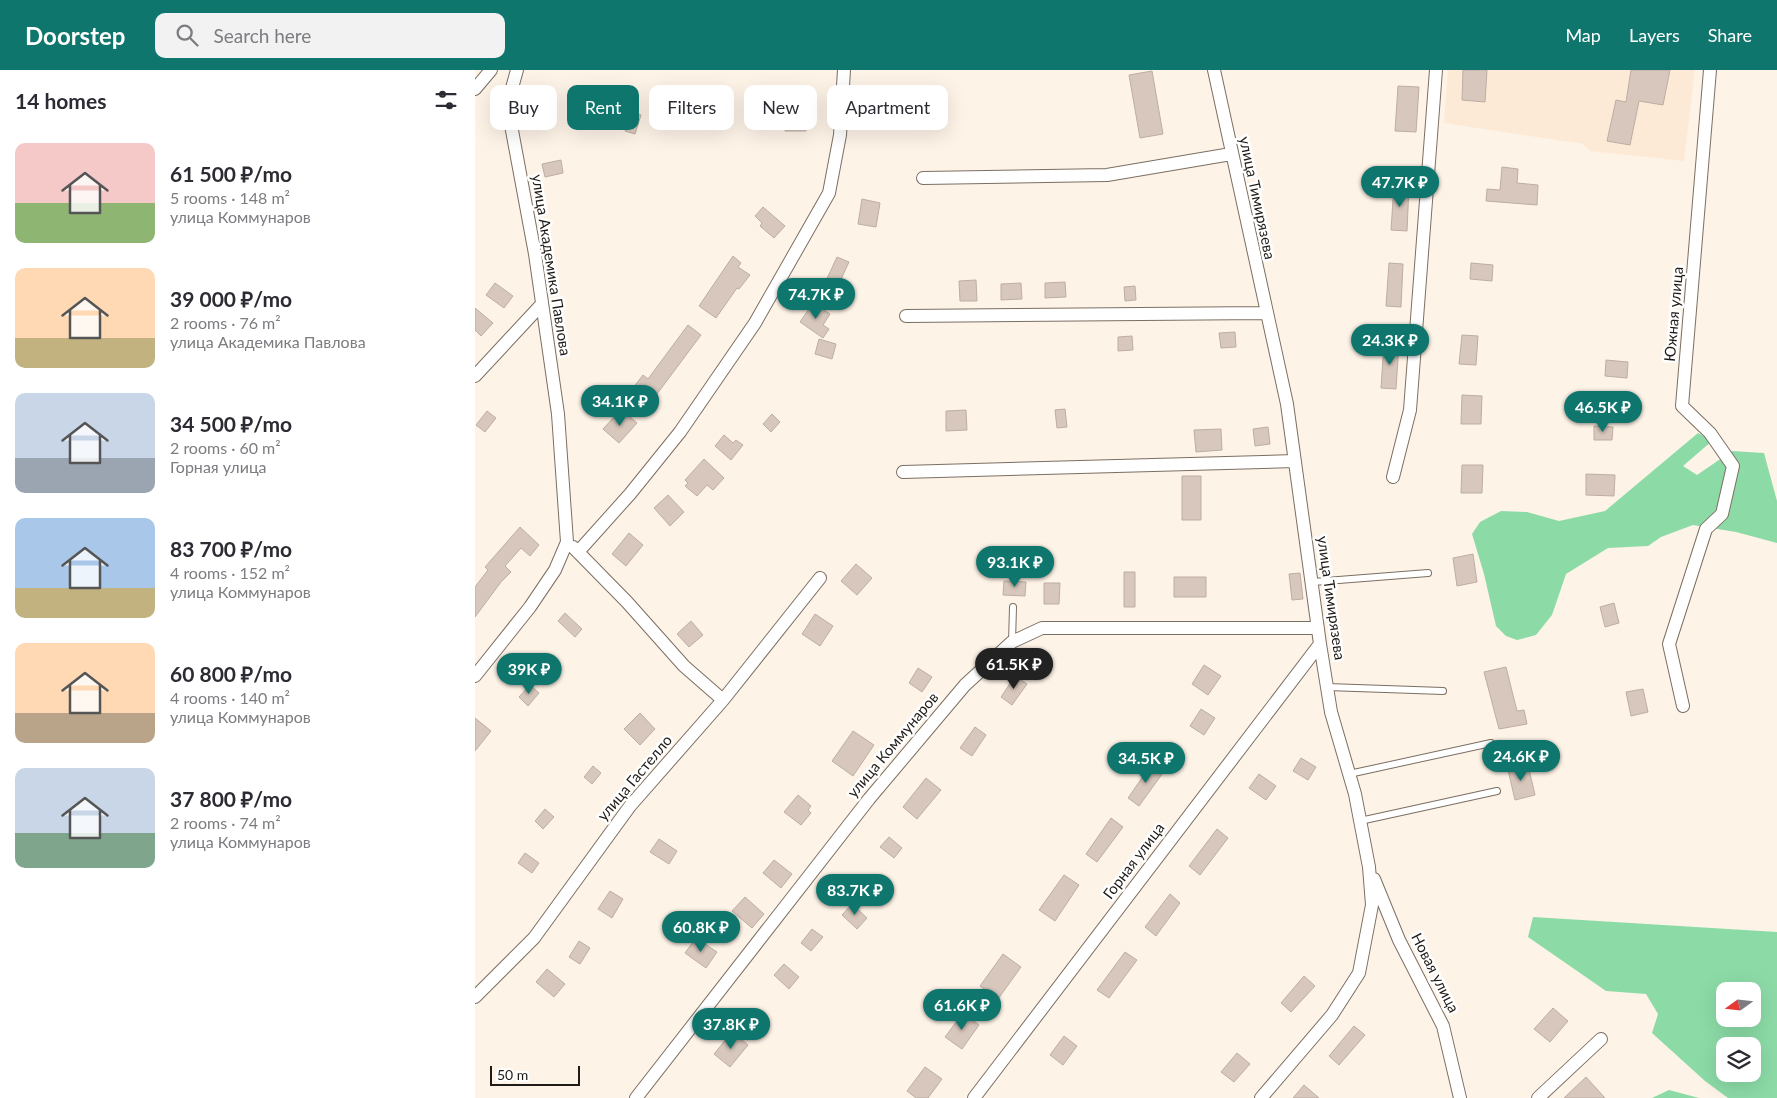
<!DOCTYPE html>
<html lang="en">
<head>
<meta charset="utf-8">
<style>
  :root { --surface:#fff; --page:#f2f2f3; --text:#2b2b33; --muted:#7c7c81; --accent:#0f766e }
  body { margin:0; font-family:Lato,sans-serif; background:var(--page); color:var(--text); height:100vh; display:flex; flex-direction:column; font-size:19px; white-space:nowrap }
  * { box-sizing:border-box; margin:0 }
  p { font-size:16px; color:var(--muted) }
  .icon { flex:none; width:28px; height:28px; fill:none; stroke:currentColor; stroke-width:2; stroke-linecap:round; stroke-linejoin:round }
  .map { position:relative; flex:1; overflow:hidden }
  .drawer { display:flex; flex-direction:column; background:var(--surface); width:475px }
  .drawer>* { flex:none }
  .guide { position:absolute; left:15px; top:15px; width:475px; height:45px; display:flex; gap:10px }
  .needle { width:32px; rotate:255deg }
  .controls { position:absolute; left:1241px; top:912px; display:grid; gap:10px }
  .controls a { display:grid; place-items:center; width:45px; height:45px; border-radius:10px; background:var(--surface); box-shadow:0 5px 20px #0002; font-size:25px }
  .scale { position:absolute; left:15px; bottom:12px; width:90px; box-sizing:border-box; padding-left:5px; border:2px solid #201b16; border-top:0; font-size:14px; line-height:18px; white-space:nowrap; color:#201b16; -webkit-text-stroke:4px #fff; paint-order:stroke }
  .price { position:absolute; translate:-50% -42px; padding:0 11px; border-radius:18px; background:var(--accent); color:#fff; font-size:16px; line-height:32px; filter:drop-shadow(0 1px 2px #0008) }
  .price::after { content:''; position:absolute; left:50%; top:30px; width:15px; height:11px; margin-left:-8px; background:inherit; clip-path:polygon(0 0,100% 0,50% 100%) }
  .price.current { background:#222; color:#fff }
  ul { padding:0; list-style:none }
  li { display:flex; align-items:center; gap:15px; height:125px; padding:0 15px }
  li span { display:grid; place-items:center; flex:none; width:140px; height:100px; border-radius:10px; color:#555 }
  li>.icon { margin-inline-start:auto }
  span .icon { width:60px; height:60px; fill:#fffc; stroke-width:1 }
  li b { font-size:21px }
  h2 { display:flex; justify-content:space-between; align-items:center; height:60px; padding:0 15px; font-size:21px }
  .pill { padding:0 18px; border-radius:10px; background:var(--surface); box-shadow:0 5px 20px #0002; font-size:18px; line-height:45px }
  .pill.current { background:var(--accent); color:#fff }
  header { display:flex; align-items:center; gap:30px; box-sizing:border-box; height:70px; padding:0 25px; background:var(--accent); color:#fff }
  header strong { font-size:24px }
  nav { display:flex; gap:28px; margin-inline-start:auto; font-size:18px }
  .search { width:350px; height:45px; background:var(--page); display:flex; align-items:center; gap:12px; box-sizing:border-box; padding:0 18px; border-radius:10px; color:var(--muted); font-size:19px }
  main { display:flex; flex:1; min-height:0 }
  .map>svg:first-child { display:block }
  .built { fill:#fdead6 }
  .forest { fill:#8cdba7; fill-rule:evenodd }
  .building { fill:#d8c7bc; stroke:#beada2 }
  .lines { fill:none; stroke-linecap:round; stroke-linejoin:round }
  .lane-casing { stroke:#7b6f62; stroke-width:8 }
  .street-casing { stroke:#7b6f62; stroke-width:14 }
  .lane { stroke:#fff; stroke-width:6 }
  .street { stroke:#fff; stroke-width:12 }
  .labels { text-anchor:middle; stroke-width:5; stroke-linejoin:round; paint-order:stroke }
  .street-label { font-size:15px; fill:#201b16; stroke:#fff }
</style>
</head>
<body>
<header>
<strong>Doorstep</strong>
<div class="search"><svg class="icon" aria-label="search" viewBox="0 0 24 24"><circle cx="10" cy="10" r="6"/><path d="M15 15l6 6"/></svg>Search here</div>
<nav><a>Map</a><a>Layers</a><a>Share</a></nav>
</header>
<main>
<section class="drawer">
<h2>14 homes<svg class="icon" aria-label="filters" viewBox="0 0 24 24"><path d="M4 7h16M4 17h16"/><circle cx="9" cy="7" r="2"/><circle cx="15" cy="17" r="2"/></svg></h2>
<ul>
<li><span style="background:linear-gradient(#f6c9c9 60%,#8fb573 0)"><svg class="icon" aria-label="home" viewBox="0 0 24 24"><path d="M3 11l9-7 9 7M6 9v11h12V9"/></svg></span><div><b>61 500 ₽/mo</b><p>5 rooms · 148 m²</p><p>улица Коммунаров</p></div></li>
<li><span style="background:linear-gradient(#ffd9b3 70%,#c2b280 0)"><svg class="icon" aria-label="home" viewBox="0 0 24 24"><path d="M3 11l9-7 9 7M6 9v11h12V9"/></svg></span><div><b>39 000 ₽/mo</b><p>2 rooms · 76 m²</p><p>улица Академика Павлова</p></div></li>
<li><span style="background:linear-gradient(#c9d6e8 65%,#9aa5b1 0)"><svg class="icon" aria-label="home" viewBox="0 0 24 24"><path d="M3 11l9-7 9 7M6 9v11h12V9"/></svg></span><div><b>34 500 ₽/mo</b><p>2 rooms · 60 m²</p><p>Горная улица</p></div></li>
<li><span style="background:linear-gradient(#a9c7e8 70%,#c2b280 0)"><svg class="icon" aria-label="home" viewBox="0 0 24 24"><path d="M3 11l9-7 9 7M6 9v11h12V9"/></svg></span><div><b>83 700 ₽/mo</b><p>4 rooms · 152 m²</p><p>улица Коммунаров</p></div></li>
<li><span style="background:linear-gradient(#ffd9b3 70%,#b9a48a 0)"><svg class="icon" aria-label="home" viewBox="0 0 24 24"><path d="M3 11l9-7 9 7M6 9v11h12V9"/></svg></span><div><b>60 800 ₽/mo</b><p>4 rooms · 140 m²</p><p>улица Коммунаров</p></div></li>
<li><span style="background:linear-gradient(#c9d6e8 65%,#7fa58c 0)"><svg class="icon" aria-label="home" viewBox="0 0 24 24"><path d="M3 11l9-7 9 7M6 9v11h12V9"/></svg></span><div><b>37 800 ₽/mo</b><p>2 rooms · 74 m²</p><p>улица Коммунаров</p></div></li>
</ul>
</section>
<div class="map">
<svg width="1302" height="1028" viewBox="0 0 1302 1028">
  <rect width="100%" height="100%" fill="#fef3e7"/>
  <path class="built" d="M973,0h247l-11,91 -94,-10 -7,-7 -139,-21z"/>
  <path class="forest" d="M1223,363l14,8 -29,25 14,9 35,-24 32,2 13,48v42l-41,-11 -43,-7 -32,12 -13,9 -40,2 -42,26 -14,41 -16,20 -19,5 -11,-4 -10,-10 -12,-52 -12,-40 8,-12 21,-11 26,1 32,9 46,-10z
    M1058,847l244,15v166h-49l-23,-17 -53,-48 6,-19 -12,-20 -40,-3 -78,-54zM1278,921v28h-28v-28zM1278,976v28h-28v-28z
    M1194,1020l30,8h-47z"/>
  <path class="building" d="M988,0h24l-2,32 -23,-2z
    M1156,0h39l-7,35 -24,-4 -9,44 -23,-4 9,-41 10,2z
    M677,1l11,63 -23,4 -11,-63z
    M923,16l21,1 -3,45 -21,-1z
    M393,25l19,2 -3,26 -19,-2z
    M155,41l11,4 -6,19 -10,-3z
    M310,44l22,1 -1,16h-21z
    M86,90l2,13 -18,4 -3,-13z
    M1027,97l16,2 -1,14 21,2 -1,20 -51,-4 1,-12 13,1z
    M919,115l15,1 -2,45 -16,-1z
    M387,129l18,4 -4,24 -18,-3z
    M288,137l22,19 -11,12 -14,-12 2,-3 -7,-7z
    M258,186l8,7 -3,4 12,8 -11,14 -2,-1 -21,30 -17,-12z
    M362,187l12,5 -13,28 -12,-5z
    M914,193l14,1 -2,43 -15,-1z
    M996,193l22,2 -1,16 -22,-2z
    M501,210l1,21h-17l-1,-20z
    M590,212l1,15 -21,1v-15z
    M20,213l18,13 -9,12 -18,-13z
    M546,213l1,16 -21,1v-16z
    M660,216l1,14 -11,1 -1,-14z
    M338,233l17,11 -7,11 6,4 -6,9 -23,-16z
    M0,238l18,15 -12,13 -6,-6z
    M213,255l13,10 -50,67 -18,-14 10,-13 5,4z
    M760,262l1,15 -15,1 -2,-15z
    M987,265l16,1 -2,29 -17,-1z
    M657,266l1,14 -15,1v-14z
    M344,269l17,5 -4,15 -17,-5z
    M909,273l15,1 -3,45 -15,-1z
    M1131,290l22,2 -1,16 -22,-2z
    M987,325l20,1 -1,28h-20z
    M590,339l2,18 -10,1 -2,-18z
    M491,340l1,20 -21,1v-20z
    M12,341l9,7 -11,14 -9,-7z
    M149,342l13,11 -18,20 -16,-14 12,-13 3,2z
    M297,344l8,8 -9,10 -8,-8z
    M1119,356l19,1 -1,13h-18z
    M793,357l2,17 -15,2 -2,-17z
    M746,359l1,21 -26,2 -2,-22z
    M249,365l9,8 3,-3 7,5 -12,15 -16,-14z
    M229,389l20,19 -11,12 -6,-5 -10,11 -12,-10 3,-3 -3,-3z
    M987,395h21l-1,28h-21z
    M1111,404l29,1 -1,21 -28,-1z
    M707,406h19v44h-19z
    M193,425l16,17 -14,14 -16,-18z
    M45,457l19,18 -9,11 -9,-8 -16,18 6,6 -10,10 -26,35v-30l13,-17 -3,-3z
    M154,463l14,12 -17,21 -14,-12z
    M998,484l4,28 -20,4 -4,-28z
    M381,494l16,14 -15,17 -16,-14z
    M649,502h11v35h-11z
    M825,503l3,26 -11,1 -3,-26z
    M699,507h32v20h-32z
    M529,511l22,1 -1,14 -22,-1z
    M569,513h16l-1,21h-15z
    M1139,533l5,20 -14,4 -5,-20z
    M90,543l17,16 -7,8 -17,-16z
    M340,544l18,12 -13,20 -18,-12z
    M216,551l12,14 -14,12 -12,-13z
    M58,583l16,14 -10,12 -16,-15z
    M729,595l17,11 -13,19 -16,-11z
    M1031,597l11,44 7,-1 3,14 -28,5 -15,-57z
    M443,598l14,9 -10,15 -13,-9z
    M540,606l12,8 -15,21 -11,-8z
    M55,615l9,8 -11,13 -9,-9z
    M1168,619l5,23 -17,4 -5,-24z
    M726,639l14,9 -11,17 -14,-9z
    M165,643l15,16 -15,16 -16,-16z
    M0,648l16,13 -16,20z
    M500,657l11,8 -14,21 -12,-8z
    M378,661l21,14 -21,31 -21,-15z
    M826,688l15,9 -8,13 -15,-9z
    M678,692l12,8 -26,36 -11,-8z
    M1053,695l7,30 -20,5 -7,-30z
    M118,696l8,7 -9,11 -8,-7z
    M784,704l17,12 -10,14 -17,-12z
    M451,708l15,12 -24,29 -14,-12z
    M323,725l13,11 -3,4 3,3 -10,12 -17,-13z
    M70,739l9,8 -11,12 -8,-8z
    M636,748l12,9 -26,35 -11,-8z
    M742,759l11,9 -28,37 -11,-9z
    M414,767l13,11 -8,10 -14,-11z
    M184,769l18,12 -8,13 -19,-12z
    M50,783l14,10 -7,10 -14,-10z
    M299,790l18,14 -11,14 -18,-15z
    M589,805l15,10 -24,36 -16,-11z
    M135,821l13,8 -11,19 -14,-9z
    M695,824l10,9 -24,33 -11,-9z
    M270,827l19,17 -12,14 -20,-17z
    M377,834l15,14 -10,11 -15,-14z
    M337,859l11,8 -12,14 -10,-8z
    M221,868l21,14 -11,16 -21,-15z
    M104,871l11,7 -10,16 -11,-7z
    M650,882l12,8 -28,38 -12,-8z
    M528,884l18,13 -23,32 -18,-13z
    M309,894l15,13 -10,12 -15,-14z
    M72,899l18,15 -11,13 -18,-15z
    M829,906l11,10 -24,26 -10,-9z
    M1078,938l15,13 -18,21 -16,-13z
    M488,943l16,12 -17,24 -17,-12z
    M879,956l11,9 -26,30 -10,-9z
    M257,962l16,13 -18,22 -16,-13z
    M589,966l13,10 -14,19 -13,-10z
    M762,983l13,11 -16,18 -13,-10z
    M450,997l17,12 -14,19h-12l-9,-7z
    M1111,1007l19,21h-41z
    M829,1015l15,13h-26z"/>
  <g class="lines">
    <defs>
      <path id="lane" d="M838,512l115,-9
        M537,572l1,-35
        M852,617l116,4
        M874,704l142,-31
        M885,751l137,-30"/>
      <path id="street" d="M739,0l73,334 33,240 11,68 24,82 14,73 3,38 -13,68 -27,42 -71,83
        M0,19l16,-19
        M448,108l184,-3 124,-21
        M431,246l360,-3
        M0,306l66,-71
        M428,402l392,-11
        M918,407l17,-67 26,-340
        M98,477l54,55 57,64 39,34
        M103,482l52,-58 50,-62 75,-109 74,-130 11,-58 4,-65
        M0,606l55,-69 25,-37 12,-28 -9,-128 -23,-160 -24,-129 1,-37 5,-18
        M1208,636l-14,-62 37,-115 16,-15 11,-48 -23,-33 -28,-27 28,-336
        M899,809l25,61 44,86 17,72
        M0,927l59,-59 96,-132 93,-106 97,-122
        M161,1028l233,-299 96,-114 47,-43 30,-14h276
        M499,1028l346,-454
        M1063,1028l63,-59"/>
    </defs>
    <use href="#lane" class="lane-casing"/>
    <use href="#street" class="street-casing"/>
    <use href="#lane" class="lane"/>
    <use href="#street" class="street"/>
  </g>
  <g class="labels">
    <g class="street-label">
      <text transform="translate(782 128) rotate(78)" y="5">улица Тимирязева</text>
      <text transform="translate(76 195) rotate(81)" y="5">улица Академика Павлова</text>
      <text transform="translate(1199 244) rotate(-85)" y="5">Южная улица</text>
      <text transform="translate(856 528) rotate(82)" y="5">улица Тимирязева</text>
      <text transform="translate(418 675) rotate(-50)" y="5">улица Коммунаров</text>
      <text transform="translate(160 708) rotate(-50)" y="5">улица Гастелло</text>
      <text transform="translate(659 791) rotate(-53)" y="5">Горная улица</text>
      <text transform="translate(960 903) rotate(63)" y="5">Новая улица</text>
    </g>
  </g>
</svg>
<div class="controls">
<a><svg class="needle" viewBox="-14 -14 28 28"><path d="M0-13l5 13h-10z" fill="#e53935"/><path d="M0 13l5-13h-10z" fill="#7c7c81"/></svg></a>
<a><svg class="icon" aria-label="layers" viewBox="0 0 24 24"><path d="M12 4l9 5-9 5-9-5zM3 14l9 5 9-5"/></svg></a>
</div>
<div class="scale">50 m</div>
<b class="price" style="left:925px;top:138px">47.7K ₽</b>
<b class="price" style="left:341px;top:250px">74.7K ₽</b>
<b class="price" style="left:915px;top:296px">24.3K ₽</b>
<b class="price" style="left:145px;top:357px">34.1K ₽</b>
<b class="price" style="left:1128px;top:363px">46.5K ₽</b>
<b class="price" style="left:540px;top:518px">93.1K ₽</b>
<b class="price current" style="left:539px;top:620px">61.5K ₽</b>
<b class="price" style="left:54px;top:625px">39K ₽</b>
<b class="price" style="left:1046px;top:712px">24.6K ₽</b>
<b class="price" style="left:671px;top:714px">34.5K ₽</b>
<b class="price" style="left:380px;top:846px">83.7K ₽</b>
<b class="price" style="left:226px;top:883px">60.8K ₽</b>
<b class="price" style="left:487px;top:961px">61.6K ₽</b>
<b class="price" style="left:256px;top:980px">37.8K ₽</b>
<div class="guide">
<a class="pill">Buy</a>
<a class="pill current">Rent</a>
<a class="pill">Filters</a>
<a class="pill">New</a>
<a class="pill">Apartment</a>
</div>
</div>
</main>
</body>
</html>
